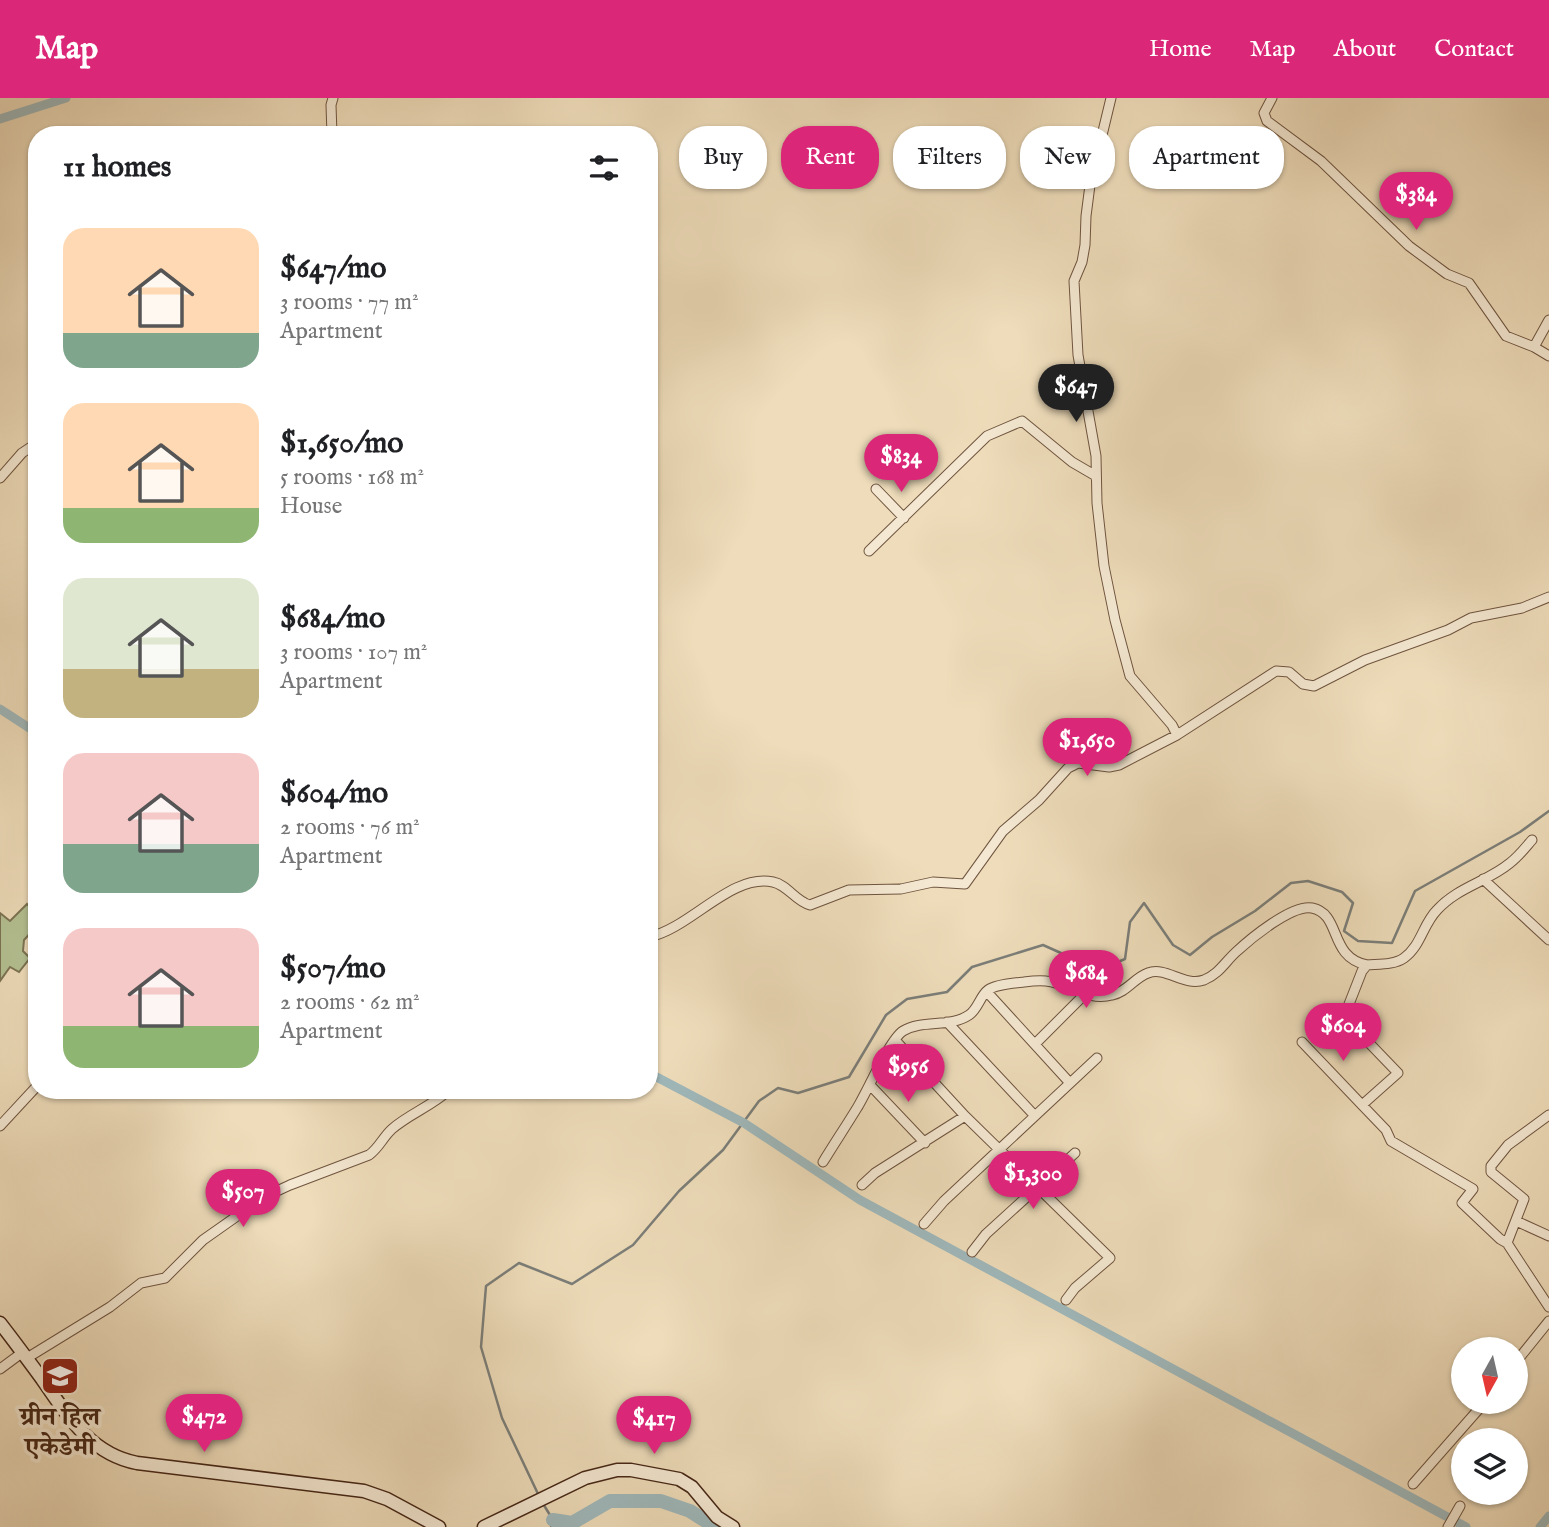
<!DOCTYPE html>
<html lang="en">
<head>
<meta charset="utf-8">
<style>
  :root { --surface:#fff; --page:#f2f2f2; --text:#202124; --muted:#757577; --accent:#db2777 }
  body { margin:0; font-family:"IM FELL English","Noto Serif Devanagari",serif; background:var(--page); color:var(--text); height:100vh; display:flex; flex-direction:column; font-size:26px; white-space:nowrap }
  * { box-sizing:border-box; margin:0 }
  p { font-size:23px; color:var(--muted) }
  .icon { flex:none; width:38px; height:38px; fill:none; stroke:currentColor; stroke-width:2; stroke-linecap:round; stroke-linejoin:round }
  .map { position:relative; flex:1; overflow:hidden }
  .details { position:absolute; left:28px; top:28px; width:630px; height:973px; display:flex; flex-direction:column; background:var(--surface); border-radius:28px; box-shadow:0 2px 5px #0004 }
  .details>* { flex:none }
  .banner { position:absolute; left:679px; top:28px; width:665px; height:63px; display:flex; gap:14px }
  .needle { width:46px; rotate:188deg }
  .tools { position:absolute; left:1451px; top:1239px; display:grid; gap:14px }
  .tools a { display:grid; place-items:center; width:77px; height:77px; border-radius:50%; background:var(--surface); box-shadow:0 2px 5px #0004; font-size:35px }
  .price { position:absolute; translate:-50% -60px; padding:0 16px; border-radius:24px; background:var(--accent); color:#fff; font-size:23px; line-height:46px; filter:drop-shadow(0 2px 4px #0008) }
  .price::after { content:''; position:absolute; left:50%; top:42px; width:21px; height:16px; margin-left:-10px; background:inherit; clip-path:polygon(0 0,100% 0,50% 100%) }
  .price.current { background:#222; color:#fff }
  ul { padding:0; list-style:none }
  li { display:flex; align-items:center; gap:21px; height:175px; padding:0 35px }
  li span { display:grid; place-items:center; flex:none; width:196px; height:140px; border-radius:21px; color:#555 }
  li>.icon { margin-inline-start:auto }
  span .icon { width:84px; height:84px; fill:#fffc; stroke-width:1 }
  li b { font-size:30px }
  h2 { display:flex; justify-content:space-between; align-items:center; height:84px; padding:0 35px; font-size:30px }
  .tag { padding:0 24px; border-radius:28px; background:var(--surface); box-shadow:0 2px 5px #0004; font-size:24px; line-height:63px }
  .tag.current { background:var(--accent); color:#fff }
  header { display:flex; align-items:center; gap:42px; box-sizing:border-box; height:98px; padding:0 35px; background:var(--accent); color:#fff }
  header strong { font-size:33px }
  nav { display:flex; gap:38px; margin-inline-start:auto; font-size:24px }
  .map>svg:first-child { display:block }
  .green { fill:#b4c193; stroke:#7c7454; stroke-width:2 }
  .lines { fill:none; stroke-linecap:round; stroke-linejoin:round }
  .stream { stroke:#7b7e79; stroke-width:2.5 }
  .canal { stroke:#9fb8bb; stroke-width:9 }
  .river { stroke:#9fb8bb; stroke-width:14 }
  .street-casing { stroke:#6f543f; stroke-width:11 }
  .secondary-casing { stroke:#452616; stroke-width:15 }
  .street { stroke:#f4e8d2; stroke-width:9 }
  .secondary { stroke:#f4e8d2; stroke-width:12 }
  .labels { text-anchor:middle; stroke-width:7; stroke-linejoin:round; paint-order:stroke }
  .poi-label { font-size:26px; font-weight:bold; fill:#452616; stroke:#f4e8d2 }
</style>
</head>
<body>
<header>
<strong>Map</strong>
<nav><a>Home</a><a>Map</a><a>About</a><a>Contact</a></nav>
</header>
<div class="map">
<svg width="1549" height="1429" viewBox="0 0 1549 1429">
  <rect width="100%" height="100%" fill="#eedcba"/>
  <filter id="stains"><feTurbulence type="fractalNoise" baseFrequency=".00286" numOctaves="4"/><feColorMatrix values="0 0 0 0 .2 0 0 0 0 .09 0 0 0 0 .02 0 0 0 .5 -.17"/></filter>
  <radialGradient id="worn" r=".72"><stop offset=".6" stop-color="#630" stop-opacity="0"/><stop offset="1" stop-color="#630" stop-opacity=".3"/></radialGradient>
  <path class="green" d="M27,806l10,10v12l-13,14 -1,11 7,7 -11,14 -9,-5 -10,14v-68l10,8z"/>
  <g class="lines">
    <path class="stream" d="M539,1398l-37,-78 -21,-71 5,-61 33,-23 53,21 61,-39 46,-54 44,-41 36,-49 19,-13 20,5 51,-16 37,-62 21,-16 40,-7 25,-25 71,-22 56,25 26,-11 5,-37 14,-19 29,42 17,10 22,-18 43,-26 36,-28 17,-2 34,11 11,11 -9,28 14,10 34,2 23,-52 105,-59 29,-21
      M542,1404l11,18 -2,7"/>
    <path class="canal" d="M0,21l66,-21
      M0,611l37,24
      M649,975l95,50 116,77 606,327
      M1540,1429l9,-11"/>
    <path class="river" d="M553,1422l19,3 38,-22h51l29,10 25,16"/>
    <defs>
      <path id="street" d="M1111,0l-21,87 -4,31 -1,29 -3,17 -8,19 4,74 18,101 1,47 7,63 11,54 15,56 42,49 5,10
        M1272,0l-8,15 3,8 54,40 88,85 38,28 22,9 37,53 28,11 15,9
        M332,37l-1,-30 2,-7
        M1534,249l15,-27
        M0,380l22,-25 15,-10
        M876,391l28,29
        M869,453l118,-115 35,-15 50,41 24,14
        M1483,781l66,61
        M649,839c42,-9 82,-64 124,-55 15,3 22,19 37,23l39,-15 52,-1 32,-7 32,2 38,-53 36,-31 29,-32 10,-5 31,4 10,-2 58,-30 99,-64 13,1 14,12 11,2 51,-26 83,-30 23,-12 51,-10 27,-11
        M987,894l83,91
        M947,924l88,94
        M895,942l70,76 145,142 -35,30 -9,12
        M1302,944l60,63
        M1035,946l49,-49
        M870,987l55,58
        M1549,1017l-41,30 -17,21v6l33,27 -17,44 42,64
        M0,1028l37,-40
        M823,1064c11,-18 23,-36 34,-54 10,-16 33,-69 46,-77 20,-12 47,-3 66,-16 9,-6 11,-19 19,-25 8,-6 27,-7 36,-8 7,-1 15,-2 22,-1 23,2 41,21 66,14 15,-3 22,-17 36,-22 18,-7 36,14 56,7 15,-6 21,-18 32,-28 14,-13 56,-48 76,-44 30,6 16,49 55,57
        M862,1087l13,-12 90,-57
        M1516,1123l33,15
        M924,1126l20,-23 153,-143
        M1507,1145l-7,-4 -38,-36 11,-14 -82,-48 -5,-11 -24,-25 36,-32 -54,-56 18,-46 5,-6c12,-1 27,0 37,-7 17,-12 19,-34 33,-48 21,-23 50,-28 73,-47 9,-7 15,-15 22,-23
        M972,1154l14,-18 89,-81
        M27,1260l83,-51 31,-24 24,-5 38,-38 61,-43 26,-12 79,-30c10,-7 14,-18 23,-26 17,-15 40,-23 57,-39
        M1516,1264l33,-41
        M0,1271l23,-17
        M1413,1386l72,-82
        M1448,1429l12,-21"/>
      <path id="secondary" d="M0,1225c14,18 28,37 42,56 25,36 48,75 95,84l227,28 23,8 52,28
        M484,1429l101,-49 32,-8h14l48,9 13,8 25,30 16,10"/>
    </defs>
    <use href="#street" class="street-casing"/>
    <use href="#secondary" class="secondary-casing"/>
    <use href="#street" class="street"/>
    <use href="#secondary" class="secondary"/>
  </g>
  <defs>
    <symbol id="school-square" viewBox="-11 -11 22 22"><rect x="-9" y="-9" width="18" height="18" rx="4" fill="#8f2418" stroke="#f4e8d2"/><path d="M0-5L7-2L0 1L-7-2ZM-4 1L0 2.5L4 1V4Q0 6-4 4Z" fill="#fff"/></symbol>
  </defs>
  <g fill-rule="evenodd">
    <use href="#school-square" x="38" y="1256" width="44" height="44"/>
  </g>
  <g class="labels">
    <g class="poi-label">
      <text x="60" y="1327">ग्रीन हिल<tspan x="60" dy="30">एकेडेमी</tspan></text>
    </g>
  </g>
  <rect width="100%" height="100%" filter="url(#stains)"/>
  <rect width="100%" height="100%" fill="url(#worn)"/>
</svg>
<div class="tools">
<a><svg class="needle" viewBox="-14 -14 28 28"><path d="M0-13l5 13h-10z" fill="#e53935"/><path d="M0 13l5-13h-10z" fill="#757577"/></svg></a>
<a><svg class="icon" aria-label="layers" viewBox="0 0 24 24"><path d="M12 4l9 5-9 5-9-5zM3 14l9 5 9-5"/></svg></a>
</div>
<b class="price" style="left:1416px;top:134px">$384</b>
<b class="price current" style="left:1076px;top:326px">$647</b>
<b class="price" style="left:901px;top:396px">$834</b>
<b class="price" style="left:1087px;top:680px">$1,650</b>
<b class="price" style="left:1086px;top:912px">$684</b>
<b class="price" style="left:1343px;top:965px">$604</b>
<b class="price" style="left:908px;top:1006px">$956</b>
<b class="price" style="left:1033px;top:1113px">$1,300</b>
<b class="price" style="left:243px;top:1131px">$507</b>
<b class="price" style="left:204px;top:1356px">$472</b>
<b class="price" style="left:654px;top:1358px">$417</b>
<div class="banner">
<a class="tag">Buy</a>
<a class="tag current">Rent</a>
<a class="tag">Filters</a>
<a class="tag">New</a>
<a class="tag">Apartment</a>
</div>
<section class="details">
<h2>11 homes<svg class="icon" aria-label="filters" viewBox="0 0 24 24"><path d="M4 7h16M4 17h16"/><circle cx="9" cy="7" r="2"/><circle cx="15" cy="17" r="2"/></svg></h2>
<ul>
<li><span style="background:linear-gradient(#ffd9b3 75%,#7fa58c 0)"><svg class="icon" aria-label="home" viewBox="0 0 24 24"><path d="M3 11l9-7 9 7M6 9v11h12V9"/></svg></span><div><b>$647/mo</b><p>3 rooms · 77 m²</p><p>Apartment</p></div></li>
<li><span style="background:linear-gradient(#ffd9b3 75%,#8fb573 0)"><svg class="icon" aria-label="home" viewBox="0 0 24 24"><path d="M3 11l9-7 9 7M6 9v11h12V9"/></svg></span><div><b>$1,650/mo</b><p>5 rooms · 168 m²</p><p>House</p></div></li>
<li><span style="background:linear-gradient(#dfe7d0 65%,#c2b280 0)"><svg class="icon" aria-label="home" viewBox="0 0 24 24"><path d="M3 11l9-7 9 7M6 9v11h12V9"/></svg></span><div><b>$684/mo</b><p>3 rooms · 107 m²</p><p>Apartment</p></div></li>
<li><span style="background:linear-gradient(#f6c9c9 65%,#7fa58c 0)"><svg class="icon" aria-label="home" viewBox="0 0 24 24"><path d="M3 11l9-7 9 7M6 9v11h12V9"/></svg></span><div><b>$604/mo</b><p>2 rooms · 76 m²</p><p>Apartment</p></div></li>
<li><span style="background:linear-gradient(#f6c9c9 70%,#8fb573 0)"><svg class="icon" aria-label="home" viewBox="0 0 24 24"><path d="M3 11l9-7 9 7M6 9v11h12V9"/></svg></span><div><b>$507/mo</b><p>2 rooms · 62 m²</p><p>Apartment</p></div></li>
</ul>
</section>
</div>
</body>
</html>
